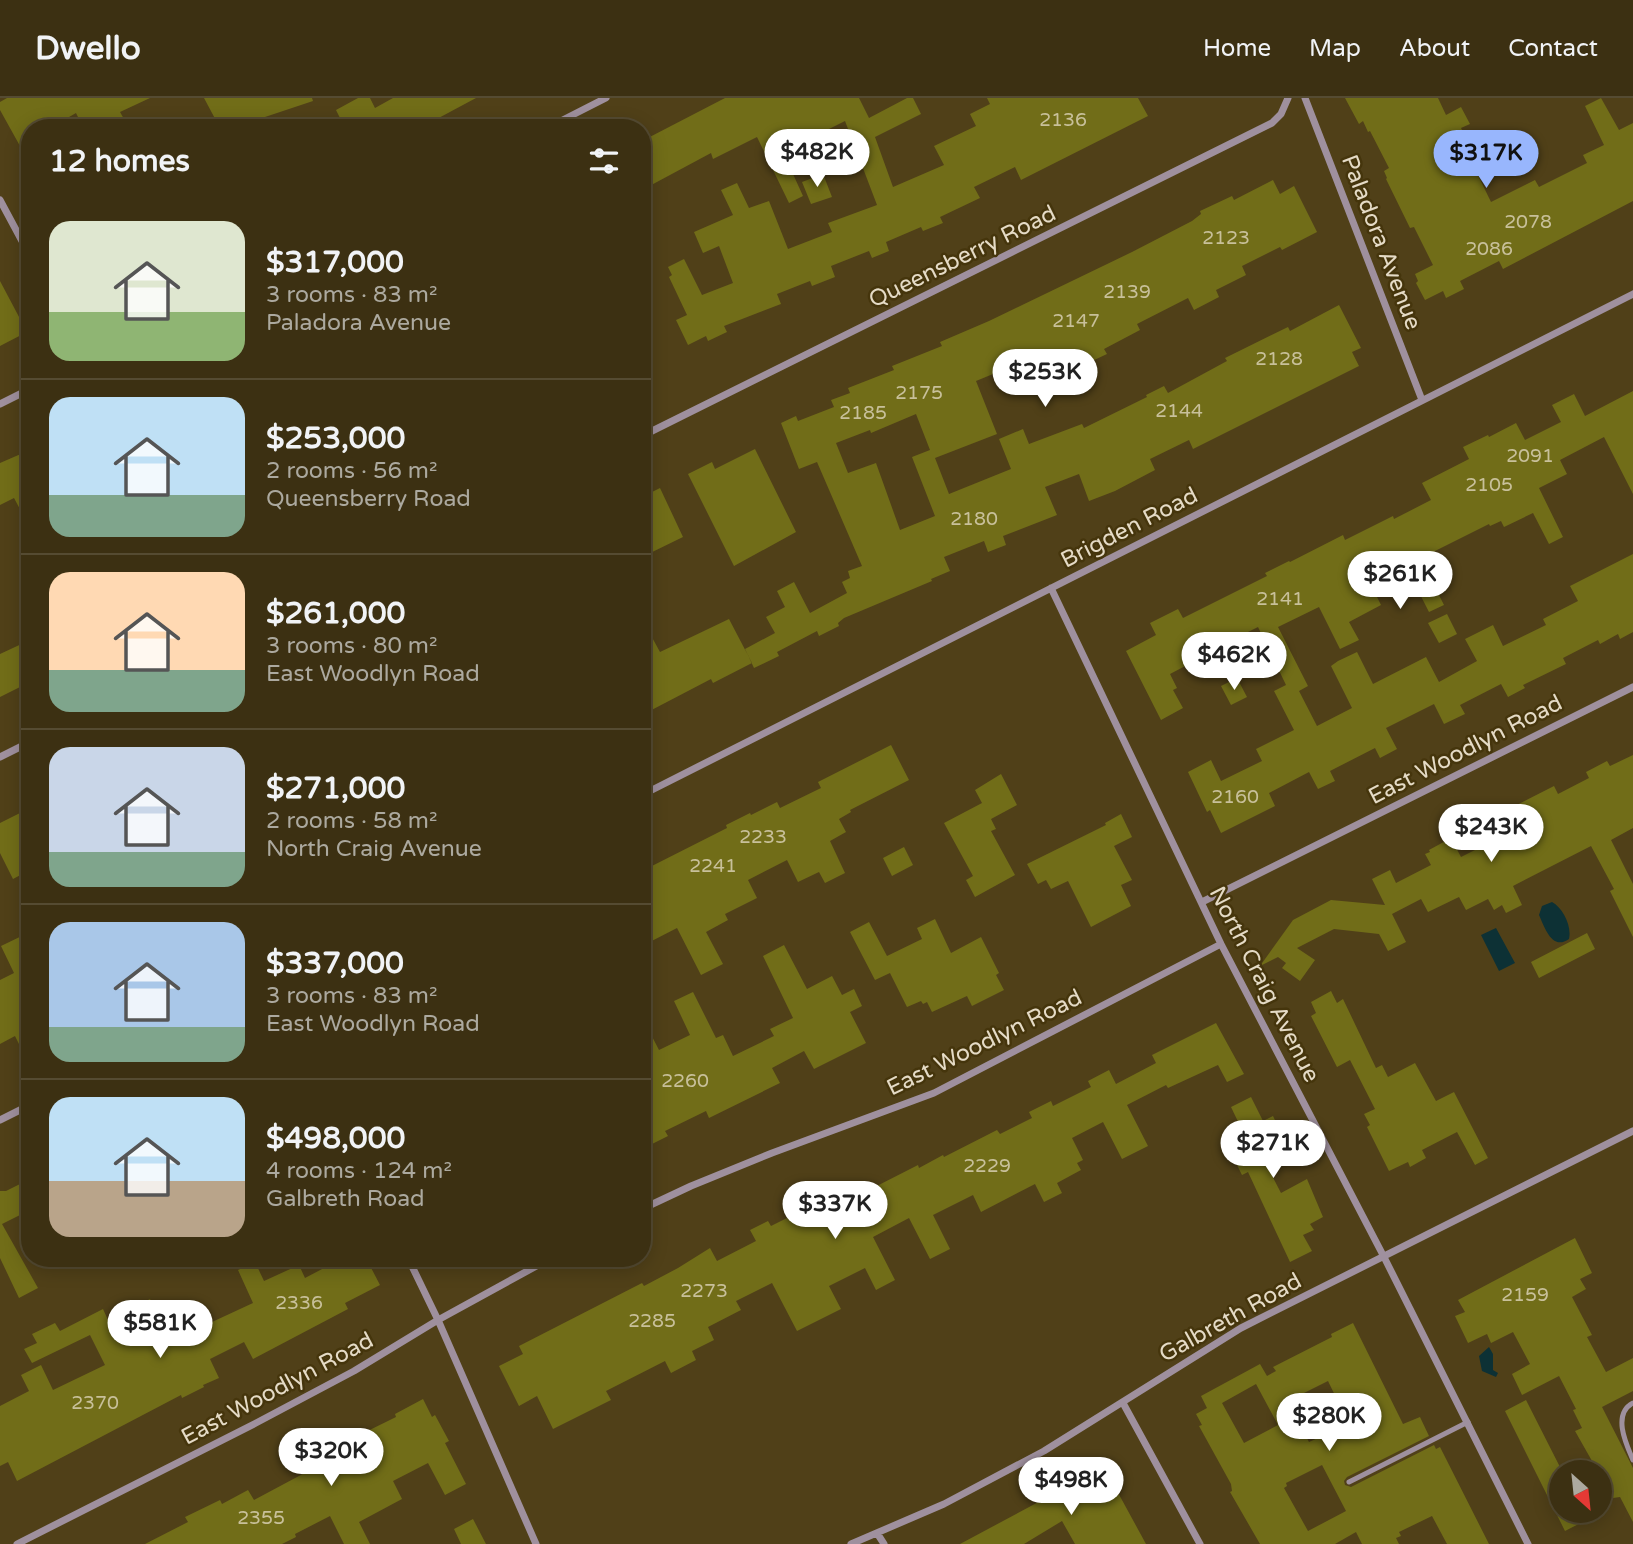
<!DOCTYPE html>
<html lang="en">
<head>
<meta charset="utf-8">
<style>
  :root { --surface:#3c3012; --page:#43381b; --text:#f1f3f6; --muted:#aca99f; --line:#554b32; --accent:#98b6fd }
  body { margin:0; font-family:"Varela Round",sans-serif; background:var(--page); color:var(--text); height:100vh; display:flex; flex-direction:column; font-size:26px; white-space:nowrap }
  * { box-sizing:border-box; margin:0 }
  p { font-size:23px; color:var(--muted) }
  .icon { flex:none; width:38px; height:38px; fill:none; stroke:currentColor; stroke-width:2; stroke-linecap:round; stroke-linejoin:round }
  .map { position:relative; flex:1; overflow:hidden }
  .details { position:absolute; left:21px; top:21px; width:630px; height:1148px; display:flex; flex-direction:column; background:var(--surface); border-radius:28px; box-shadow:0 4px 18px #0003,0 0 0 2px var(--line) }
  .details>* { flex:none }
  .needle { width:46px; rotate:153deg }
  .fabs { position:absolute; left:1549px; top:1362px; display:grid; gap:14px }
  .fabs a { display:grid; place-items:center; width:63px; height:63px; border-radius:50%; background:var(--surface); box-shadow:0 4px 18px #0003,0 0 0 2px var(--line); font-size:35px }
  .price { position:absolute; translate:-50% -60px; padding:0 16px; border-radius:24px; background:#fff; color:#222; font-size:23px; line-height:46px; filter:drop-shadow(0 2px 4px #0008) }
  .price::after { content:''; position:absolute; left:50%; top:42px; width:21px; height:16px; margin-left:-10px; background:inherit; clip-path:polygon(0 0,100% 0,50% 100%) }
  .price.selected { background:var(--accent); color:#111 }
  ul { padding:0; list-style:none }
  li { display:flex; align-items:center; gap:21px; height:175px; padding:0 28px }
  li+li { border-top:2px solid var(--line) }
  li span { display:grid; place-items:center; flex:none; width:196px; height:140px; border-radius:21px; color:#555 }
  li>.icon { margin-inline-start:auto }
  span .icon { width:84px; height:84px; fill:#fffc; stroke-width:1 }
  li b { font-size:30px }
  h2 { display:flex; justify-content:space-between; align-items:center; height:84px; padding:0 28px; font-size:30px }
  header { display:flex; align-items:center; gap:42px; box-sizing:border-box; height:98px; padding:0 35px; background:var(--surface); border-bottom:2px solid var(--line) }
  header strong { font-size:33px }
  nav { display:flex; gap:38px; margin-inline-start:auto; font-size:24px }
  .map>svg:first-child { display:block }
  .water { fill:#0d3135 }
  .building { fill:#716d18; fill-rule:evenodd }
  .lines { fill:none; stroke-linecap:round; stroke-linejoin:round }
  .lane { stroke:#9f909e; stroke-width:5 }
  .street { stroke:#9f909e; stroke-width:7 }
  .labels { text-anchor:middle; stroke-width:5; stroke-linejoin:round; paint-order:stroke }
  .number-label { font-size:19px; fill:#c8c09a }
  .street-label { font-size:23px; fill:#e5dbc6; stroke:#45350c }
</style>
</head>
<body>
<header>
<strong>Dwello</strong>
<nav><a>Home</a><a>Map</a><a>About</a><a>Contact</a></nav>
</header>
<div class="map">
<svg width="1633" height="1446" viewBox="0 0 1633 1446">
  <rect width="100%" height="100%" fill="#504018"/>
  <path class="water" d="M1552,804c11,6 20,24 17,37 -17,12 -24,-11 -30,-24l3,-9z
    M1496,830l19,35 -16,8 -18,-36z
    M1489,1249l4,7v16l5,3 -2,4 -14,-6 -3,-15z"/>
  <path class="building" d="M7,0h143l-30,14 9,16h-21l-5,-11 -20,10 -7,-14 -26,15h-20v36l-30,-54v-8z
    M204,0h108l1,3 -57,19 -14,8h-22z
    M358,0h12l5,10 18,-10h83l-56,30h-75l-9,-18z
    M725,0h134l10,20 38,-20h6l8,16 -46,23 18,50 51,-22 -10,-19 42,-20 -6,-12 20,-10 -3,-6h151l10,18 -127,64 -6,-13 -41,20 6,11 -40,19 3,6 -20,8 -2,-4 -35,15 3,9 -17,7 -3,-7 -38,15 4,11 -23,9 -2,-5 -33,13 4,10 -57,22 3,6 -19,9 -2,-5 -18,9 -12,-25 11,-5 -18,-38 3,-2 -4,-8 16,-8 18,36 31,-12 -14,-37 -16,7 -9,-21 39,-17 -12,-25 16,-7 12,25 20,-7 19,48 44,-17 -4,-9 49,-18 -32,-84 -62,31 20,44 -14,7 -32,-66 -44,22 -2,-6 -69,37v-49z
    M1345,0h93l8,17 15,-8 9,17 -9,4 15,30 -5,3 20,41 44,-22 4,7 48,-24 -4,-8 21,-10 -19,-39 16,-8 18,32 14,-7v78l-130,68 -4,-8 -39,20 4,8 -18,9 -3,-7 -18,9 -9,-17 2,-2 -3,-7 18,-9 -19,-38 -4,1 -24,-49 1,-1 -3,-7 5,-3 -19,-37 -2,1 -5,-11 -4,3z
    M823,76l9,23 -21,7 -9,-22z
    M1273,82l7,14 14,-8 23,46 -35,18 -2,-3 -38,19 4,9 -30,15 3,7 -25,13 -6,-12 -51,26 3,6 -36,19 3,5 -17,8 -6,-12 -61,31 -8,-16 -39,16 21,53 -62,24 14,36 62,-25 -12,-30 24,-10 6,15 53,-20 2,4 63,-31 -1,-2 18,-9 4,7 59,-32 -2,-3 63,-31 2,4 49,-26 22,43 -9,4 7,14 -166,83 -4,-9 -39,19 5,11 -40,21 -26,10 -10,-27 -34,13 12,28 -54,21 3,9 -18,7 -4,-11 -40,16 6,14 -19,8 1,2 -88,37 -6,5 1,3 -20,10 -2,-5 -40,21 2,4 -25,12 -9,-19 30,-16 -9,-16 19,-10 -8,-16 17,-9 16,31 37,-20 -5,-11 8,-4 -2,-7 14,-5 -45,-104 -18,7 -18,-46 15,-7 2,5 36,-14 -3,-7 19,-7 -2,-5 46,-18 -2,-4 50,-20 -2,-4 49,-21 143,-69 60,-31 9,-7 -1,-3 32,-15 2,4zM916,316l14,36 -18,7 23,59 -35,14 -24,-67 -28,10 -12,-30 34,-13 1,3z
    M0,183l27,51 -27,14z
    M1633,293v103l-29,-57 -44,23 7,14 -28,14 24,49 -14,7 -16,-31 -29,14 -3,-6 -11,5 -1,-2 -66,33 18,37 -2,1 5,10 -15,7 -23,-45 -35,18 10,20 -32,17 10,18 -19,9 -21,-42 -41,20 30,59 -9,5 18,35 35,-18 -21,-42 7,-5 19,-9 16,32 53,-27 13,25 38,-21 -12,-22 28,-14 10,21 43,-21 -3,-6 35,-18 -8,-15 63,-32v78l-13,7 -2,-5 -18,10 -2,-4 -35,18 3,6 -43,21 2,3 -17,9 -7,-13 -41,21 5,9 -21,10 -10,-20 -48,24 11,21 -17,9 -5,-10 -45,23 5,10 -17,8 -9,-17 -40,21 6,13 -54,27 -11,-23 -3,2 -19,-40 23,-12 10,21 41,-20 -6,-12 38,-19 -20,-39 12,-6 -28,-58 -16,8 -1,-2 -52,27 2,3 -21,11 7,14 -4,2 10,18 -22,12 -35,-69 30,-16 -6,-12 28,-14 5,9 84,-42 -2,-3 24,-12 1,1 53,-27 2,5 48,-24 1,3 37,-19 -9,-17 47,-24 -6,-12 25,-12 1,2 27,-14 9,17 36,-18 -9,-17 22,-11 11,22z
    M755,351l41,83 -62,34 -46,-92 24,-12 3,7z
    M30,352v78l-16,-30 -14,7v-42z
    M660,390l23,49 -41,20v-60z
    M1447,516l10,20 -18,9 -11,-20z
    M642,521l18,33 69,-33 23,44 -39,20 -2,-4 -69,36z
    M30,542v42l-30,15v-43z
    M1237,580l10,19 -16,8 -10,-19z
    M891,647l18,35 -59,30 1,2 -12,7 7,13 -16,9 15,32 -20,10 -6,-11 -21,10 -11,-22 -39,20 9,18 -32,16 3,6 -22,12 17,32 -22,11 -24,-47 -35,18v-75l85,-43 -1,-3 24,-12 1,2 26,-13 3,6 41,-20 -3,-6z
    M1633,657v73l-22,12 22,44v53l-23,-46 4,-2 -23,-43 -78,40 9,19 -16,8 -4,-8 -8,5 -6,-11 -22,11 -7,-13 -31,15 -7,-13 -29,15 14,28 -18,9 -9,-17 -45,-5 -37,19 18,12 -15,21 -18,-13 4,-5 -8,-6 -18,9 33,-46 38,-20 54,5 -13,-26 18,-9 6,13 35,-18 -6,-11 5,-2 -1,-2 22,-12 10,19 36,-18 -10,-21 17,-9 1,2 49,-25 4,8 31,-16 -3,-6 21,-11 3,5z
    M1001,676l16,31 -26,14 5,10 -5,2 24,44 -40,22 -9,-17 7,-4 -29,-53 38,-20 -7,-13z
    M24,713l6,12v47l-17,9 -13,-26v-30z
    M1121,716l11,23 -18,9 18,34 -11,5 10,21 -40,21 -23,-46 -17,8 -5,-9 -8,4 -11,-20 79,-39 -1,-2z
    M904,749l9,18 -21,11 -9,-18z
    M935,821l16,34 30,-16 18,36 -3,2 8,15 -32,16 -5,-10 -35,16 -5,-10 -4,2 -2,-3 -14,6 -17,-34 -15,7 -25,-48 19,-10 18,34 35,-17 -5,-11z
    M30,834v134l-15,-30 -15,8v-64l14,-7 -13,-27z
    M1587,835l8,16 -56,29 -8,-16z
    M784,847l23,44 25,-13 10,19 12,-6 8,17 -12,6 16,31 -52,26 -10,-18 -32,17 8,15 -71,35 -3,-7 -41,20 3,5 -26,13v-132l17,33 31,-15 -16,-34 19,-9 23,46 7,-3 10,21 41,-20 -4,-7 23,-11 -30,-62z
    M1331,893l6,12 6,-4 33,69 6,-3 6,12 27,-14 21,38 18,-9 34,66 -13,7 -18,-33 -35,18 4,8 -16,9 -2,-5 -19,9 -22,-44 3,-2 -6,-11 11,-5 -25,-49 -13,7 -26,-51 5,-3 -5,-11z
    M1216,925l28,51 -17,8 -9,-17 -50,23 -2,-3 -39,20 21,41 -26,13 -19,-37 -31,16 11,22 -6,3 4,7 -24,13 5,10 -18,9 -9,-18 -54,28 -8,-17 -40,20 17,34 -20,10 -21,-41 -36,19 22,43 -19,10 -11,-22 -36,18 12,23 -44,22 -25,-48 -36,18 5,9 -33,17 6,13 -22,11 4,9 -25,13 -6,-12 -59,30 5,9 -58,29 -16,-33 -18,10 -20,-40 24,-12 -4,-8 123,-63 2,3 34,-18 32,-20 7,13 39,-20 -6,-11 18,-9 3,5 36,-18 1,2 14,-7 1,2 37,-19 3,7 55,-28 1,3 24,-13 1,2 53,-27 3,4 32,-16 -3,-6 22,-11 2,5 38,-19 -3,-6 21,-11 7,14 40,-21 -4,-8z
    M1251,999l12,24 10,-5 13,27 -22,10 3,6 -3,1 17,33 26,-14 16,38 -13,7 4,6 -11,5 9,16 -22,11 -42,-90 -6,3 -17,-34 18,-9 -12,-25z
    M30,1081v31l-28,14 36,64 -19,10 -19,-40v-67h6z
    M1575,1140l17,35 -12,6 6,10 -14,8 20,38 -5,2 19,35 27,-14v33l-31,16 31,61v54l-13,-25 -7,1 -38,-67 7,-3 -9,-18 3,-1 -17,-33 -37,19 -10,-21 18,-10 -17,-32 -22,11 -4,-9 -19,9 -13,-27 10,-4 -7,-12z
    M343,1160h23l14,27 -35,18 3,6 -95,50 -9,-17 -34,17 9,19 -16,7 1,2 -22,11 -1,-3 -164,86 -9,-19 -8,4v-60l29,-15 -8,-16 20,-10 12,25 52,-25 -15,-30 -58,28 -8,-14 13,-6 -5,-9 23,-11 5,8 43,-22 5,11 42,-21 21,42 82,-38 -15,-33 17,-8 9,19 35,-16 6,13z
    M1353,1225l50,101 17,-7 9,19 -82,41 -3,4 1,4 6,2 83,-42 2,4 4,-2 49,97h-42l-15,-28 -33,16 2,4 -5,2 3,6h-37l-6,-12 -21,12h-75l-30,-52 2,-1 -1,-7 -32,-58 3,-1 -6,-11 11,-6 -6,-12 59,-32 7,12 9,-5 -3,-4 59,-30 -1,-3zM1328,1283l21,43 -40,18 -21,-41zM1256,1286l22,41 -34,18 -22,-40zM1322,1367l24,46 -38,20 -24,-43 3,-2 -1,-3z
    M423,1301l9,18 3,-2 14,26 -4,2 21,41 -21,11 -17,-32 -35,18 9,18 -43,23 11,22h-26l-14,-28 -35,18 1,3 -14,7h-137l43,-22 -3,-5 35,-17 2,4 26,-14 6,10 58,-31 -4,-7 19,-11 69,-34 -1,-3z
    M1526,1302l35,69v41h45l-41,21 -60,-120z
    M1104,1369l42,77h-71l-13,-23 -38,23h-64z
    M473,1421l13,25h-25l-7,-15z"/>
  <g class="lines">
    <path class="lane" d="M1633,1305c-21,11 -7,41 0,57
      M1349,1384l119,-60"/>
    <path class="street" d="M1305,0l117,302
      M547,30l59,-30
      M0,102l30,56
      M0,306l30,-15
      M642,338l630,-313 9,-9 7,-16
      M1051,490l170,356 163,313 144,287
      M0,659l30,-15
      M642,697l991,-501
      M1202,804l431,-215
      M0,1022l30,-15
      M642,1111l49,-23 81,-33 162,-60 287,-149
      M408,1160l30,62 98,224
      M1123,1305l77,141
      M877,1435l7,11
      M17,1446l239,-121 98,-52 84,-51 113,-62
      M851,1446l93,-40 100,-53 197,-123 392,-197"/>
  </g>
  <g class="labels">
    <g class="number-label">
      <text x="1063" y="28">2136</text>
      <text x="1528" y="130">2078</text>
      <text x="1226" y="146">2123</text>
      <text x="1489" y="157">2086</text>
      <text x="1127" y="200">2139</text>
      <text x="1076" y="229">2147</text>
      <text x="1279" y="267">2128</text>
      <text x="919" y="301">2175</text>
      <text x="1179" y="319">2144</text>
      <text x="863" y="321">2185</text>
      <text x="1530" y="364">2091</text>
      <text x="1489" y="393">2105</text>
      <text x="974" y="427">2180</text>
      <text x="1280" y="507">2141</text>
      <text x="1235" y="705">2160</text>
      <text x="763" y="745">2233</text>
      <text x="713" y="774">2241</text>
      <text x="685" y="989">2260</text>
      <text x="987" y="1074">2229</text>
      <text x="704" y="1199">2273</text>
      <text x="1525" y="1203">2159</text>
      <text x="299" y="1211">2336</text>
      <text x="652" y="1229">2285</text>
      <text x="95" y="1311">2370</text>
      <text x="261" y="1426">2355</text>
    </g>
    <g class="street-label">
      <text transform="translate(1382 144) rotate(69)" y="8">Paladora Avenue</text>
      <text transform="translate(962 158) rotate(-26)" y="8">Queensberry Road</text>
      <text transform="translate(1129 429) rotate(-27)" y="8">Brigden Road</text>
      <text transform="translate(1465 651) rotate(-27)" y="8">East Woodlyn Road</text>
      <text transform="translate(1265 886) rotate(63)" y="8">North Craig Avenue</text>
      <text transform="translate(984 944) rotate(-26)" y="8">East Woodlyn Road</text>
      <text transform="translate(1230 1219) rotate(-29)" y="8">Galbreth Road</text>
      <text transform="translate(277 1290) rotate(-28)" y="8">East Woodlyn Road</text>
    </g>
  </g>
</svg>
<div class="fabs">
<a><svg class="needle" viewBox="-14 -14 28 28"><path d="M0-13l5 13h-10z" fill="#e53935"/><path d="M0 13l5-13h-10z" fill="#aca99f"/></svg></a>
</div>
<b class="price" style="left:817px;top:91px">$482K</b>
<b class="price selected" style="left:1486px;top:92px">$317K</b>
<b class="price" style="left:1045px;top:311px">$253K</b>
<b class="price" style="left:1400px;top:513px">$261K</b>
<b class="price" style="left:1234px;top:594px">$462K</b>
<b class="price" style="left:1491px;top:766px">$243K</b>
<b class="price" style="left:1273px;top:1082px">$271K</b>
<b class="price" style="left:835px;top:1143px">$337K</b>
<b class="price" style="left:160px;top:1262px">$581K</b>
<b class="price" style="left:1329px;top:1355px">$280K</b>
<b class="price" style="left:331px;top:1390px">$320K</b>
<b class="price" style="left:1071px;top:1419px">$498K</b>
<section class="details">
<h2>12 homes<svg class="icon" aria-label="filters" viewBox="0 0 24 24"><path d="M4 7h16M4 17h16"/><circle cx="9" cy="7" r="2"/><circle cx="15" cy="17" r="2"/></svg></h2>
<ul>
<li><span style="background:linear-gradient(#dfe7d0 65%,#8fb573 0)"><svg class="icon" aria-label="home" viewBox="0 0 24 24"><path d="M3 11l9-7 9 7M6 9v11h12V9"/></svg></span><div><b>$317,000</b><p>3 rooms · 83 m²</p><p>Paladora Avenue</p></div></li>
<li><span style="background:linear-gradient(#bfe0f5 70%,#7fa58c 0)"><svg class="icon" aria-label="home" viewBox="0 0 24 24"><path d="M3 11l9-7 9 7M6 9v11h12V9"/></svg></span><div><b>$253,000</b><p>2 rooms · 56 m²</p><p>Queensberry Road</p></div></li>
<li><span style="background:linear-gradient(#ffd9b3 70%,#7fa58c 0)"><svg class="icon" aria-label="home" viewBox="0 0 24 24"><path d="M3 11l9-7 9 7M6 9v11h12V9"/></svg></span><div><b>$261,000</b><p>3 rooms · 80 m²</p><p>East Woodlyn Road</p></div></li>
<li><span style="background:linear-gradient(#c9d6e8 75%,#7fa58c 0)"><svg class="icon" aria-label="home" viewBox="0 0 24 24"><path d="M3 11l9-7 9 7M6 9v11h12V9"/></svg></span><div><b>$271,000</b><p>2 rooms · 58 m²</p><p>North Craig Avenue</p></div></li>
<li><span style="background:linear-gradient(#a9c7e8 75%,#7fa58c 0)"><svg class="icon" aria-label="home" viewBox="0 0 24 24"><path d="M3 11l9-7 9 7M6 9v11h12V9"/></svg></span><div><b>$337,000</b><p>3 rooms · 83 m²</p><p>East Woodlyn Road</p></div></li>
<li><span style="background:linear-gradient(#bfe0f5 60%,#b9a48a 0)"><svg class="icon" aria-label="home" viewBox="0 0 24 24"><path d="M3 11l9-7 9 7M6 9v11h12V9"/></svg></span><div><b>$498,000</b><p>4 rooms · 124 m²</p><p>Galbreth Road</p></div></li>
</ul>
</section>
</div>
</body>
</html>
